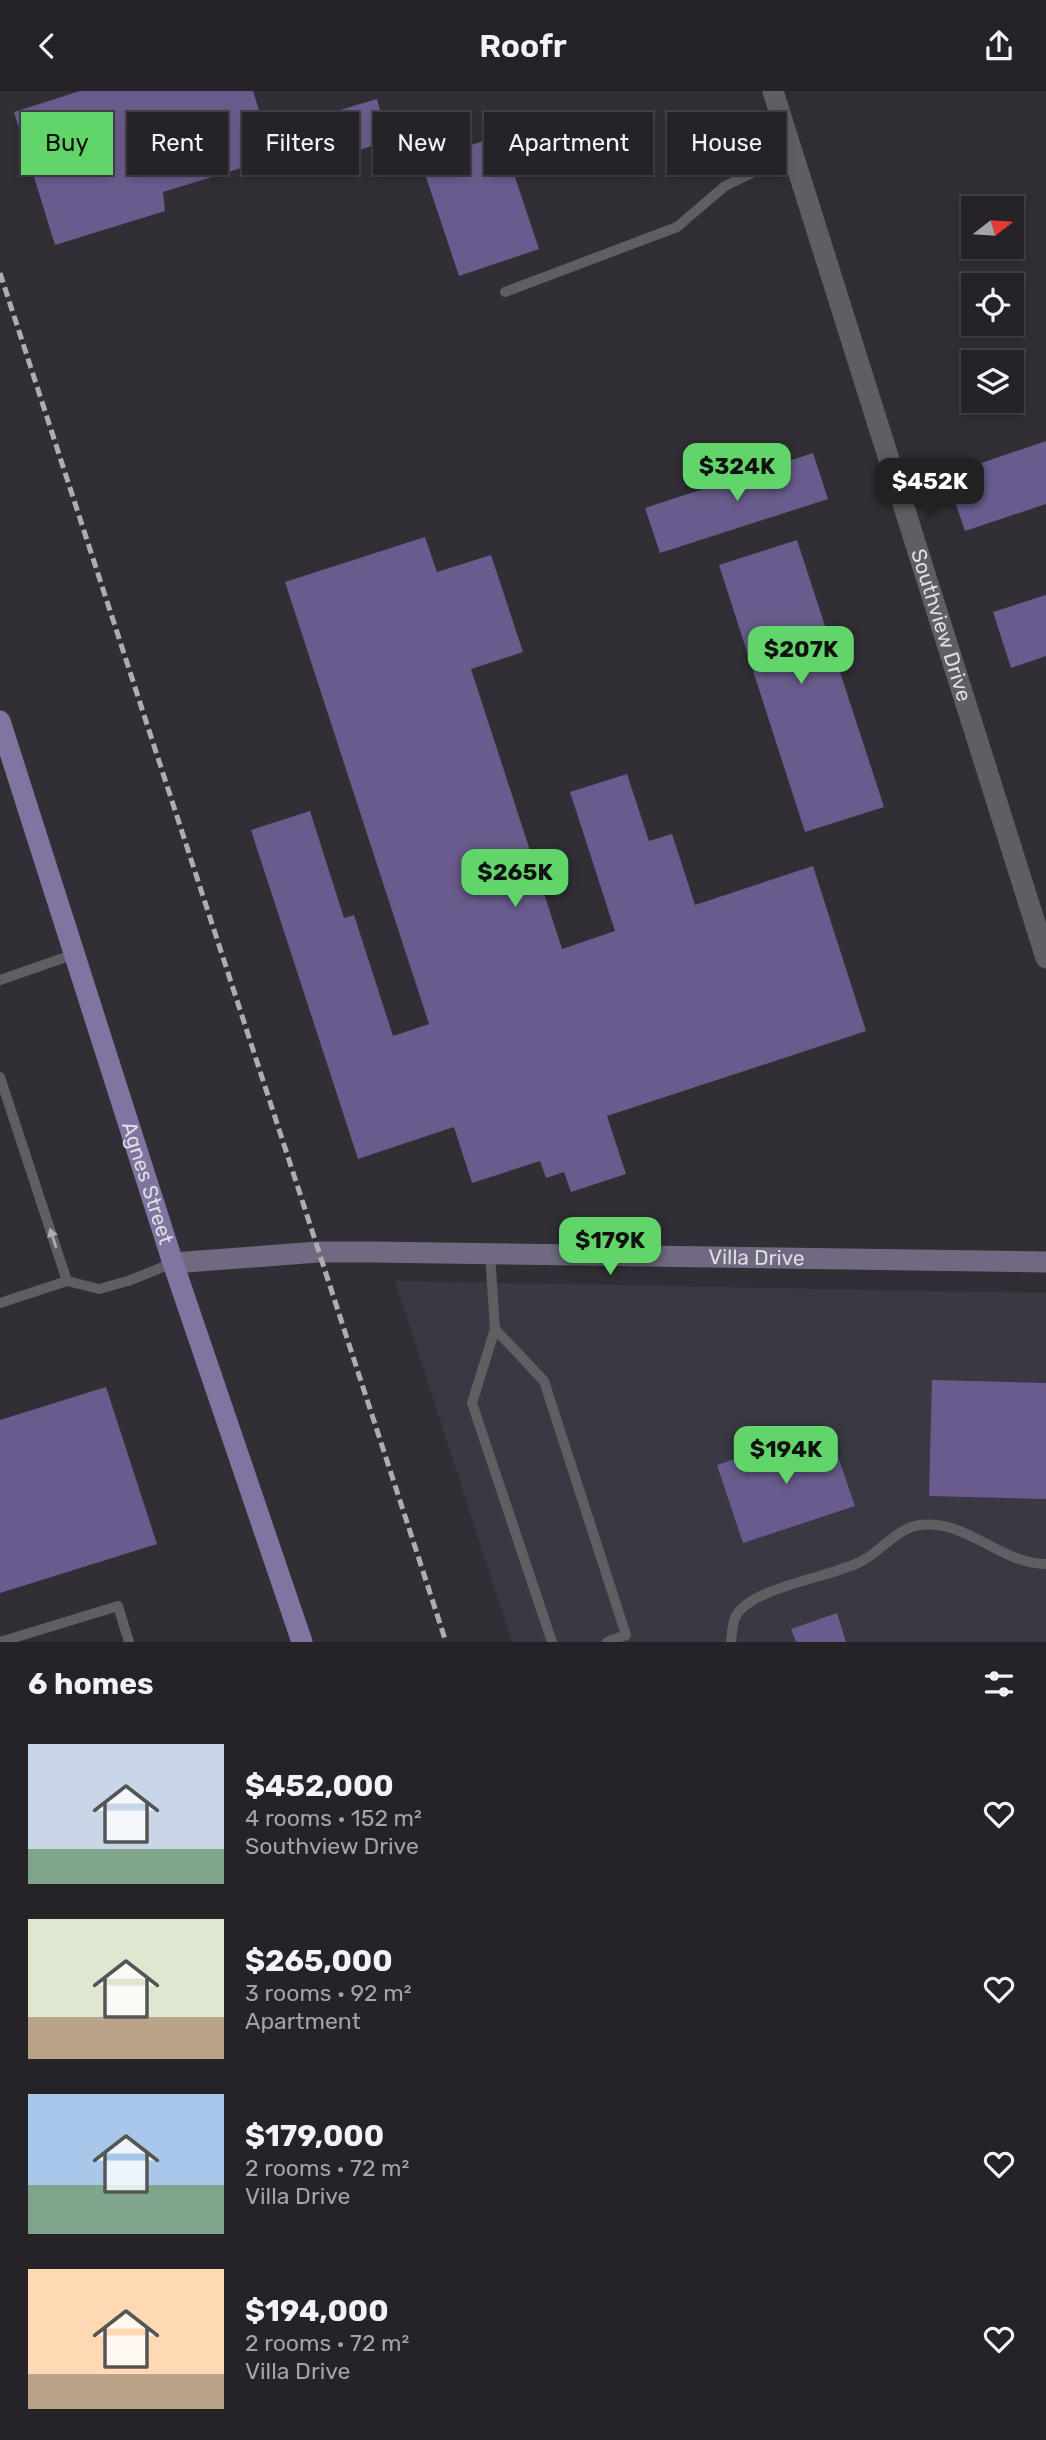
<!DOCTYPE html>
<html lang="en">
<head>
<meta charset="utf-8">
<style>
  :root { --surface:#252328; --page:#312f34; --text:#f1f3f6; --muted:#a3a4a8; --line:#424045; --accent:#61d56a }
  body { margin:0; font-family:Rubik,sans-serif; background:var(--page); color:var(--text); height:100vh; display:flex; flex-direction:column; font-size:26px; white-space:nowrap }
  * { box-sizing:border-box; margin:0 }
  p { font-size:23px; color:var(--muted) }
  .icon { flex:none; width:38px; height:38px; fill:none; stroke:currentColor; stroke-width:2; stroke-linecap:round; stroke-linejoin:round }
  .map { position:relative; height:1551px; overflow:hidden }
  .drawer { display:flex; flex-direction:column; background:var(--surface); flex:1 }
  .drawer>* { flex:none }
  .banner { position:absolute; left:21px; top:21px; width:1004px; height:63px; display:flex; gap:14px }
  .needle { width:46px; rotate:73deg }
  .buttons { position:absolute; left:961px; top:105px; display:grid; gap:14px }
  .buttons a { display:grid; place-items:center; width:63px; height:63px; border-radius:0px; background:var(--surface); box-shadow:0 4px 10px #0003,0 0 0 2px var(--line); font-size:35px }
  .price { position:absolute; translate:-50% -60px; padding:0 16px; border-radius:14px; background:var(--accent); color:#111; font-size:23px; line-height:46px; filter:drop-shadow(0 2px 4px #0008) }
  .price::after { content:''; position:absolute; left:50%; top:42px; width:21px; height:16px; margin-left:-10px; background:inherit; clip-path:polygon(0 0,100% 0,50% 100%) }
  .price.on { background:#222; color:#fff }
  ul { padding:0; list-style:none }
  li { display:flex; align-items:center; gap:21px; height:175px; padding:0 28px }
  li span { display:grid; place-items:center; flex:none; width:196px; height:140px; border-radius:0px; color:#555 }
  li>.icon { margin-inline-start:auto }
  span .icon { width:84px; height:84px; fill:#fffc; stroke-width:1 }
  li b { font-size:30px }
  h2 { display:flex; justify-content:space-between; align-items:center; height:84px; padding:0 28px; font-size:30px }
  .tag { padding:0 24px; border-radius:0px; background:var(--surface); box-shadow:0 4px 10px #0003,0 0 0 2px var(--line); font-size:24px; line-height:63px }
  .tag.on { background:var(--accent); color:#111 }
  header { display:flex; justify-content:space-between; align-items:center; height:91px; padding:0 28px; background:var(--surface); font-size:32px; font-weight:600 }
  .map>svg:first-child { display:block }
  .built { fill:#3a3843 }
  .building { fill:#695c8d }
  .lines { fill:none; stroke-linecap:round; stroke-linejoin:round }
  .lane { stroke:#5f5e63; stroke-width:10 }
  .street { stroke:#5f5e63; stroke-width:21 }
  .secondary { stroke:#706981; stroke-width:21 }
  .primary { stroke:#8075a0; stroke-width:21 }
  .rail { stroke:#aeadb1; stroke-width:5; stroke-dasharray:10 5; stroke-linecap:butt }
  .oneway { fill:#acabaf }
  .labels { text-anchor:middle; stroke-width:6; stroke-linejoin:round; paint-order:stroke }
  .street-label { font-size:21px; fill:#dfdee1; stroke:#312f35 }
</style>
</head>
<body>
<header><svg class="icon" aria-label="back" viewBox="0 0 24 24"><path d="M15 5l-7 7 7 7"/></svg>Roofr<svg class="icon" aria-label="share" viewBox="0 0 24 24"><path d="M12 15V3M7 8l5-5 5 5M5 13v7h14v-7"/></svg></header>
<div class="map">
<svg width="1046" height="1551" viewBox="0 0 1046 1551">
  <rect width="100%" height="100%" fill="#312f35"/>
  <path class="built" d="M395,1190l651,12v349h-534z"/>
  <path class="building" d="M80,0h173l21,67 -111,34 2,19 -110,34 -41,-133z
    M377,8l12,42 -84,25 -12,-42z
    M501,44l38,114 -80,27 -38,-114z
    M1046,350v63l-81,27 -19,-56z
    M813,362l15,46 -168,54 -15,-45z
    M425,446l12,35 54,-17 32,97 -52,17 91,280 53,-18 -45,-139 57,-18 22,67 23,-7 23,71 118,-39 53,165 -259,85 19,58 -55,18 -7,-20 -18,6 -6,-17 -68,22 -18,-56 -96,32 -107,-329 59,-19 34,107 10,-3 39,121 36,-12 -144,-442z
    M797,449l87,267 -79,25 -86,-267z
    M1046,504v61l-35,12 -18,-56z
    M932,1289l114,3v116l-117,-3z
    M106,1296l51,157 -157,49v-173z
    M828,1337l27,78 -112,37 -26,-78z
    M837,1522l9,29h-50l-5,-13z"/>
  <g class="lines">
    <path class="lane" d="M505,201l172,-65 48,-41 68,-33
      M0,889l75,-26
      M0,986l67,204 -67,22
      M490,1163l5,75 -23,74 80,239
      M67,1190l32,8 29,-8 45,-18
      M495,1238l49,52 82,254 -19,7
      M0,1551l118,-36 11,36
      M731,1551c1,-7 1,-20 5,-26 15,-29 97,-39 126,-55 19,-10 35,-33 58,-36 47,-6 80,39 126,39"/>
    <path class="street" id="s1" d="M773,0l273,867"/>
    <path class="secondary" id="s2" d="M173,1172l145,-11h54l674,10"/>
    <path class="primary" id="s3" d="M0,630l173,542 129,379"/>
    <path class="rail" d="M0,182l446,1369"/>
  </g>
  <defs><path id="oneway-solid" d="M-6-.8H1V-3.2L6.5 0L1 3.2V.8H-6Z" transform="scale(1.75)"/></defs>
  <use class="oneway" href="#oneway-solid" transform="translate(53 1147) rotate(-108)"/>
  <g class="labels">
    <g class="street-label">
      <text dy="7" stroke="none"><textPath href="#s1" startOffset="560">Southview Drive</textPath></text>
      <text dy="7" stroke="none"><textPath href="#s3" startOffset="485">Agnes Street</textPath></text>
      <text dy="7" stroke="none"><textPath href="#s2" startOffset="584">Villa Drive</textPath></text>
    </g>
  </g>
</svg>
<div class="buttons">
<a><svg class="needle" viewBox="-14 -14 28 28"><path d="M0-13l5 13h-10z" fill="#e53935"/><path d="M0 13l5-13h-10z" fill="#a3a4a8"/></svg></a>
<a><svg class="icon" aria-label="locate" viewBox="0 0 24 24"><circle cx="12" cy="12" r="6"/><path d="M12 2v4M12 18v4M2 12h4M18 12h4"/></svg></a>
<a><svg class="icon" aria-label="layers" viewBox="0 0 24 24"><path d="M12 4l9 5-9 5-9-5zM3 14l9 5 9-5"/></svg></a>
</div>
<b class="price" style="left:737px;top:412px">$324K</b>
<b class="price on" style="left:930px;top:427px">$452K</b>
<b class="price" style="left:801px;top:595px">$207K</b>
<b class="price" style="left:515px;top:818px">$265K</b>
<b class="price" style="left:610px;top:1186px">$179K</b>
<b class="price" style="left:786px;top:1395px">$194K</b>
<div class="banner">
<a class="tag on">Buy</a>
<a class="tag">Rent</a>
<a class="tag">Filters</a>
<a class="tag">New</a>
<a class="tag">Apartment</a>
<a class="tag">House</a>
</div>
</div>
<section class="drawer">
<h2>6 homes<svg class="icon" aria-label="filters" viewBox="0 0 24 24"><path d="M4 7h16M4 17h16"/><circle cx="9" cy="7" r="2"/><circle cx="15" cy="17" r="2"/></svg></h2>
<ul>
<li><span style="background:linear-gradient(#c9d6e8 75%,#7fa58c 0)"><svg class="icon" aria-label="home" viewBox="0 0 24 24"><path d="M3 11l9-7 9 7M6 9v11h12V9"/></svg></span><div><b>$452,000</b><p>4 rooms · 152 m²</p><p>Southview Drive</p></div><svg class="icon" aria-label="heart" viewBox="0 0 24 24"><path d="M12 20l-8-8c-3-5 5-10 8-4 3-6 11-1 8 4z"/></svg></li>
<li><span style="background:linear-gradient(#dfe7d0 70%,#b9a48a 0)"><svg class="icon" aria-label="home" viewBox="0 0 24 24"><path d="M3 11l9-7 9 7M6 9v11h12V9"/></svg></span><div><b>$265,000</b><p>3 rooms · 92 m²</p><p>Apartment</p></div><svg class="icon" aria-label="heart" viewBox="0 0 24 24"><path d="M12 20l-8-8c-3-5 5-10 8-4 3-6 11-1 8 4z"/></svg></li>
<li><span style="background:linear-gradient(#a9c7e8 65%,#7fa58c 0)"><svg class="icon" aria-label="home" viewBox="0 0 24 24"><path d="M3 11l9-7 9 7M6 9v11h12V9"/></svg></span><div><b>$179,000</b><p>2 rooms · 72 m²</p><p>Villa Drive</p></div><svg class="icon" aria-label="heart" viewBox="0 0 24 24"><path d="M12 20l-8-8c-3-5 5-10 8-4 3-6 11-1 8 4z"/></svg></li>
<li><span style="background:linear-gradient(#ffd9b3 75%,#b9a48a 0)"><svg class="icon" aria-label="home" viewBox="0 0 24 24"><path d="M3 11l9-7 9 7M6 9v11h12V9"/></svg></span><div><b>$194,000</b><p>2 rooms · 72 m²</p><p>Villa Drive</p></div><svg class="icon" aria-label="heart" viewBox="0 0 24 24"><path d="M12 20l-8-8c-3-5 5-10 8-4 3-6 11-1 8 4z"/></svg></li>
</ul>
</section>
</body>
</html>
